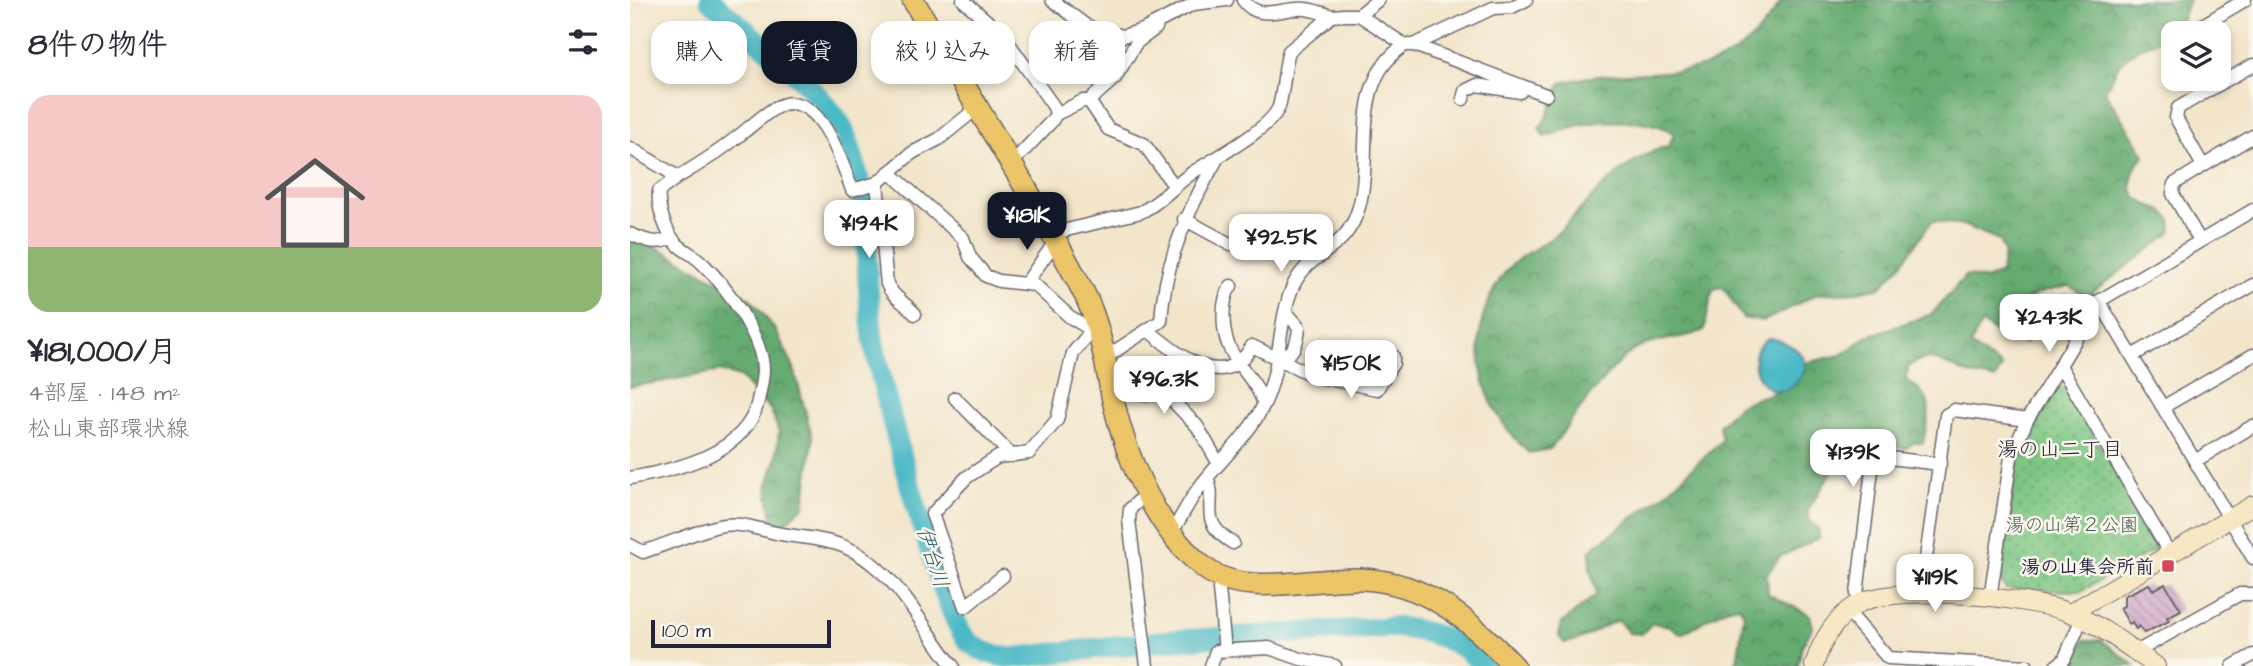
<!DOCTYPE html>
<html lang="ja">
<head>
<meta charset="utf-8">
<style>
  :root { --surface:#fff; --page:#f7f7f7; --text:#2b2b33; --muted:#7c7c81; --line:#e1e1e2; --accent:#111827 }
  body { margin:0; font-family:"Architects Daughter","Klee One",sans-serif; background:var(--page); color:var(--text); height:100vh; display:flex; flex-direction:column; font-size:26px; white-space:nowrap }
  * { box-sizing:border-box; margin:0 }
  p { font-size:23px; color:var(--muted) }
  .icon { flex:none; width:38px; height:38px; fill:none; stroke:currentColor; stroke-width:2; stroke-linecap:round; stroke-linejoin:round }
  .map { position:relative; flex:1; overflow:hidden }
  .side { display:flex; flex-direction:column; background:var(--surface); width:630px }
  .side>* { flex:none }
  .guide { position:absolute; left:21px; top:21px; width:665px; height:63px; display:flex; gap:14px }
  .controls { position:absolute; left:1531px; top:21px; display:grid; gap:14px }
  .controls a { display:grid; place-items:center; width:70px; height:70px; border-radius:14px; background:var(--surface); box-shadow:0 4px 10px #0003; font-size:35px }
  .scale { position:absolute; left:21px; bottom:18px; width:180px; box-sizing:border-box; padding-left:7px; border:4px solid #22223b; border-top:0; font-size:19px; line-height:24px; white-space:nowrap; color:#22223b; -webkit-text-stroke:5px #fbf7ec; paint-order:stroke }
  .price { position:absolute; translate:-50% -60px; padding:0 16px; border-radius:14px; background:#fff; color:#222; font-size:23px; line-height:46px; filter:drop-shadow(0 2px 4px #0008) }
  .price::after { content:''; position:absolute; left:50%; top:42px; width:21px; height:16px; margin-left:-10px; background:inherit; clip-path:polygon(0 0,100% 0,50% 100%) }
  .price.selected { background:var(--accent); color:#fff }
  ul { padding:0; list-style:none }
  li { display:grid; align-content:center; gap:14px; height:371px; padding:0 28px }
  li+li { border-top:2px solid var(--line) }
  li span { display:grid; place-items:center; height:217px; border-radius:21px; color:#555 }
  li>.icon { margin-inline-start:auto }
  span .icon { width:126px; height:126px; fill:#fffc; stroke-width:1 }
  li b { font-size:30px }
  h2 { display:flex; justify-content:space-between; align-items:center; height:84px; padding:0 28px; font-size:30px }
  .chip { padding:0 24px; border-radius:21px; background:var(--surface); box-shadow:0 4px 10px #0003; font-size:24px; line-height:63px }
  .chip.selected { background:var(--accent); color:#fff }
  main { display:flex; flex:1; min-height:0 }
  .map>svg:first-child { display:block }
  .grass { fill:url(#grass-dots); stroke:#50745f; stroke-width:2 }
  .forest { fill:url(#forest-crowns); stroke:#446656; stroke-width:2 }
  .water { fill:#4cb9c6; stroke:#376e80; stroke-width:2 }
  .lines { fill:none; stroke-linecap:round; stroke-linejoin:round }
  .river { stroke:#4cb9c6; stroke-width:21 }
  .building { fill:url(#building-back-hatch) }
  .street-casing { stroke:#6b666d; stroke-width:15 }
  .secondary-casing { stroke:#6b666d; stroke-width:20 }
  .primary-casing { stroke:#6b666d; stroke-width:24 }
  .street { stroke:#fff; stroke-width:12 }
  .secondary { stroke:#f7e8c3; stroke-width:18 }
  .primary { stroke:#ecc569; stroke-width:21 }
  .poi-dot { fill:#d1495b; stroke:#fbf7ec; stroke-width:2.5 }
  .labels { text-anchor:middle; stroke-width:5; stroke-linejoin:round; paint-order:stroke }
  .park-label { font-size:19px; fill:#425b54; stroke:#fbf7ec }
  .poi-label { font-size:19px; font-weight:bold; fill:#22223b; stroke:#fbf7ec; text-anchor:end }
  .neighbourhood-label { font-size:21px; fill:#22223b; stroke:#fbf7ec }
  .water-label { font-size:21px; font-style:italic; fill:#335e73; stroke:#fbf7ec }
</style>
</head>
<body>
<main>
<section class="side">
<h2>8件の物件<svg class="icon" aria-label="filters" viewBox="0 0 24 24"><path d="M4 7h16M4 17h16"/><circle cx="9" cy="7" r="2"/><circle cx="15" cy="17" r="2"/></svg></h2>
<ul>
<li><span style="background:linear-gradient(#f6c9c9 70%,#8fb573 0)"><svg class="icon" aria-label="home" viewBox="0 0 24 24"><path d="M3 11l9-7 9 7M6 9v11h12V9"/></svg></span><div><b>¥181,000/月</b><p>4部屋 · 148 m²</p><p>松山東部環状線</p></div></li>
</ul>
</section>
<div class="map">
<svg width="1623" height="666" viewBox="0 0 1623 666">
  <defs>
    <pattern id="grass-dots" width="8" height="8" patternUnits="userSpaceOnUse" patternTransform="scale(1.75)"><rect width="8" height="8" fill="#7ec683"/><path d="M2 2h.1M6 6h.1" fill="none" stroke="#67a06c" stroke-width="1.8" stroke-linecap="round"/></pattern>
    <pattern id="forest-crowns" width="20" height="18" patternUnits="userSpaceOnUse" patternTransform="scale(1.75)"><rect width="20" height="18" fill="#66ab71"/><path d="M2 6a3 3 0 1 1 6 0M12 15a3 3 0 1 1 6 0" fill="none" stroke="#548b5e"/></pattern>
    <pattern id="building-back-hatch" width="6" height="6" patternUnits="userSpaceOnUse" patternTransform="scale(1.75)"><rect width="6" height="6" fill="#d1aac9"/><path d="M-1 5l2 2M0 0l6 6M5-1l2 2" fill="none" stroke="#a98aa4"/></pattern>
  </defs>
  <rect width="100%" height="100%" fill="#fbf7ec"/>
  <filter id="ink" filterUnits="userSpaceOnUse"><feTurbulence type="fractalNoise" baseFrequency=".0143" numOctaves="2"/><feDisplacementMap in="SourceGraphic" scale="14" xChannelSelector="R" yChannelSelector="G"/><feConvolveMatrix kernelMatrix="1 2 1 2 8 2 1 2 1" color-interpolation-filters="sRGB"/></filter>
  <filter id="wash" filterUnits="userSpaceOnUse"><feTurbulence type="fractalNoise" baseFrequency=".00686" numOctaves="4" result="noise"/><feDisplacementMap in="SourceGraphic" scale="28" xChannelSelector="R" yChannelSelector="G"/><feGaussianBlur stdDeviation="1.57" result="paint"/><feColorMatrix in="noise" values="0 0 0 0 0 0 0 0 0 0 0 0 0 0 0 0 0 1.4 0 .05"/><feComposite in="paint" operator="in"/></filter>
  <g filter="url(#wash)">
    <rect width="100%" height="100%" fill="#f2e5ca"/>
    <path class="grass" d="M1429,387l6,2 7,11 83,138 -1,12 -73,41 -75,-2 -6,-8 18,-123z"/>
    <path class="forest" d="M1152,0h407l-13,33 -37,15 -19,15 -15,29 40,63c-8,8 -11,13 -13,24 -5,31 29,21 39,42 1,2 1,9 1,11l-85,65 -18,-11c-28,6 -54,9 -51,42l11,9 -4,6 -24,-7 -19,-13 -12,22 32,22 -7,12c-10,-2 -23,-3 -32,-7 -21,-10 -35,-21 -55,-5l-2,14c32,17 22,31 17,62h-10l-8,6 -27,-9 -36,16 -34,54v10l10,8 1,10 -39,19 -13,17 1,20 42,21 3,12 -11,19 -4,20h-69l8,-4 7,-47 -4,-9c-22,2 -39,19 -59,28l-11,-8 -18,-3 -10,11 -13,-1 -11,-13c-20,8 -34,21 -54,23l-5,-7 2,-12 36,-30 -7,-25v-19l76,-57 56,-53 -3,-14c7,-7 13,-15 20,-20 25,-15 59,-11 66,-43l36,-8 27,-19 64,-22 34,-39 20,5 15,-7 3,-21 -5,-12 -36,-15 -31,-4 -32,45 -20,21 -23,5 -40,2 -53,27 -21,-3 -20,-31 -10,2 -9,41c-21,10 -48,8 -68,19 -25,13 -67,76 -86,100l-21,4c-52,-48 -69,-121 -23,-182 15,-19 39,-24 55,-41 30,-31 64,-73 108,-84l5,-12c-17,-16 -74,-14 -98,-8 -11,4 -21,8 -32,11l-5,-9c13,-13 12,-30 22,-45 93,-25 159,19 221,-83z
      M0,237l28,11 94,52 22,28 19,37 20,75 -9,66 -20,18 -12,-3 -5,-33 9,-29 3,-27 -8,-22 -31,-33 -20,-6 -90,16z
      M1455,640h16l34,26h-60v-10z"/>
    <path class="water" d="M1140,338c22,5 51,22 25,46 -30,27 -59,-32 -25,-46z"/>
    <g class="lines">
      <path class="river" d="M80,0c31,27 119,96 133,129 31,70 19,136 30,208 5,42 71,282 94,303 12,12 27,15 43,18l151,-17 233,-14c36,4 64,11 90,39"/>
    </g>
    <g id="blocks">
      <path class="building" d="M1519,584l4,6 12,-6 16,26 -14,7 2,4 -25,12 -5,-7 -3,3 -4,-7 -3,2 -9,-16 4,-2v-10z"/>
    </g>
  </g>
  <g filter="url(#ink)">
    <use href="#blocks" fill-opacity="0" stroke="#6b666d" stroke-width="2"/>
    <g class="lines">
      <defs>
        <path id="street" d="M333,0l40,35 51,72 2,7 -5,8 -41,43
          M422,0l36,27 35,9 20,-6 50,-26 34,-4
          M613,0c16,23 39,7 62,9 9,1 18,4 27,7
          M729,15l19,-15
          M528,22l-2,6 -20,15 -21,35 -26,23 19,28 36,15 31,43
          M1564,33l2,-4 49,-29
          M784,45l132,50
          M1563,79l9,15 -24,14 -2,10 27,48 -29,18 -1,10 27,47
          M1572,94l51,-29
          M833,99l2,-8 12,-6 43,7
          M426,114l27,-13h6
          M0,148l48,29c18,-11 37,-22 54,-36 14,-10 28,-24 43,-33 43,-25 67,54 77,82l25,-7 35,-30 27,-14 38,-31
          M1573,166l50,-30
          M259,172l74,66 7,19 16,19 13,5 36,4 35,32 22,13 6,-1
          M247,183l10,101c5,13 19,19 28,30
          M554,219l46,25
          M673,233l-3,5 4,8 17,10
          M0,234c15,6 26,12 41,4
          M420,234l91,-22c21,-10 32,-26 51,-39 21,-14 75,-42 86,-64 5,-10 6,-43 11,-58l43,-35 11,-1h16l46,30
          M397,282l28,-40
          M601,286c-10,13 -9,42 -3,58 7,21 28,35 36,60
          M1469,301l154,257
          M519,331c31,25 75,63 103,15l62,30 63,13 16,-26v-7
          M1502,356l121,-71
          M476,357l55,-36c3,-58 27,-111 56,-162
          M647,357c17,0 21,-15 22,-30l-13,-15
          M1431,367l109,187
          M479,381l33,13h24l31,32 22,38
          M325,398l57,58
          M1533,407l90,-52
          M1565,461l58,-35
          M0,478c47,-8 117,-25 128,-77 2,-11 5,-21 5,-32 -1,-33 -37,-83 -60,-105 -7,-8 -17,-12 -25,-19 -12,-11 -21,-38 -19,-54l19,-14
          M577,478c12,24 -12,43 26,65
          M541,533c9,-13 16,-28 25,-41 21,-30 52,-54 68,-88 18,-37 13,-81 29,-118 16,-36 53,-32 66,-79 15,-54 -11,-125 46,-162h9l79,-37 19,-1 14,-7
          M0,545l13,7c25,-8 49,-19 75,-26 20,-5 39,3 58,7 50,9 70,4 110,43 27,27 43,61 67,90
          M373,576l-38,31 -33,-93 35,-37 31,-20 31,-4 11,-13 17,-20 16,-67 19,-23
          M591,577l-2,12 6,62
          M1291,594l25,-179 8,-5 73,10
          M1360,598l21,-141 16,-37 72,-119 154,-91
          M1231,603l-4,-9 16,-133 8,-4 59,7
          M1218,612l40,46 139,8
          M1506,652l104,-58h13
          M517,666l-18,-146 1,-11 18,-17
          M581,666l5,-15 53,-3 32,11 34,7
          M1426,666l8,-6 18,-42
          M1603,666l20,-11"/>
        <path id="secondary" d="M1440,613l183,-108
          M1184,666c7,-25 22,-50 46,-63 37,-19 171,-6 210,10 31,12 58,34 86,53"/>
        <path id="primary" d="M283,0c57,97 119,193 171,293 17,34 21,70 29,107 13,58 44,132 93,169 39,29 110,8 156,10 65,3 109,42 152,87"/>
      </defs>
      <use href="#street" class="street-casing"/>
      <use href="#secondary" class="secondary-casing"/>
      <use href="#primary" class="primary-casing"/>
      <use href="#street" class="street"/>
      <use href="#secondary" class="secondary"/>
      <use href="#primary" class="primary"/>
    </g>
  </g>
  <rect class="poi-dot" x="1531" y="559" width="14" height="14" rx="3.5"/>
  <g class="labels">
    <g class="park-label">
      <text x="1442" y="531">湯の山第２公園</text>
    </g>
    <g class="poi-label">
      <text x="1524" y="573">湯の山集会所前</text>
    </g>
    <g class="neighbourhood-label">
      <text x="1430" y="456">湯の山二丁目</text>
    </g>
    <g class="water-label">
      <text transform="translate(303 557) rotate(73)" y="7">伊台川</text>
    </g>
  </g>
</svg>
<div class="controls">
<a><svg class="icon" aria-label="layers" viewBox="0 0 24 24"><path d="M12 4l9 5-9 5-9-5zM3 14l9 5 9-5"/></svg></a>
</div>
<div class="scale">100 m</div>
<b class="price selected" style="left:397px;top:252px">¥181K</b>
<b class="price" style="left:239px;top:260px">¥194K</b>
<b class="price" style="left:651px;top:274px">¥92.5K</b>
<b class="price" style="left:1419px;top:354px">¥243K</b>
<b class="price" style="left:721px;top:400px">¥150K</b>
<b class="price" style="left:534px;top:416px">¥96.3K</b>
<b class="price" style="left:1223px;top:489px">¥139K</b>
<b class="price" style="left:1305px;top:614px">¥119K</b>
<div class="guide">
<a class="chip">購入</a>
<a class="chip selected">賃貸</a>
<a class="chip">絞り込み</a>
<a class="chip">新着</a>
</div>
</div>
</main>
</body>
</html>
